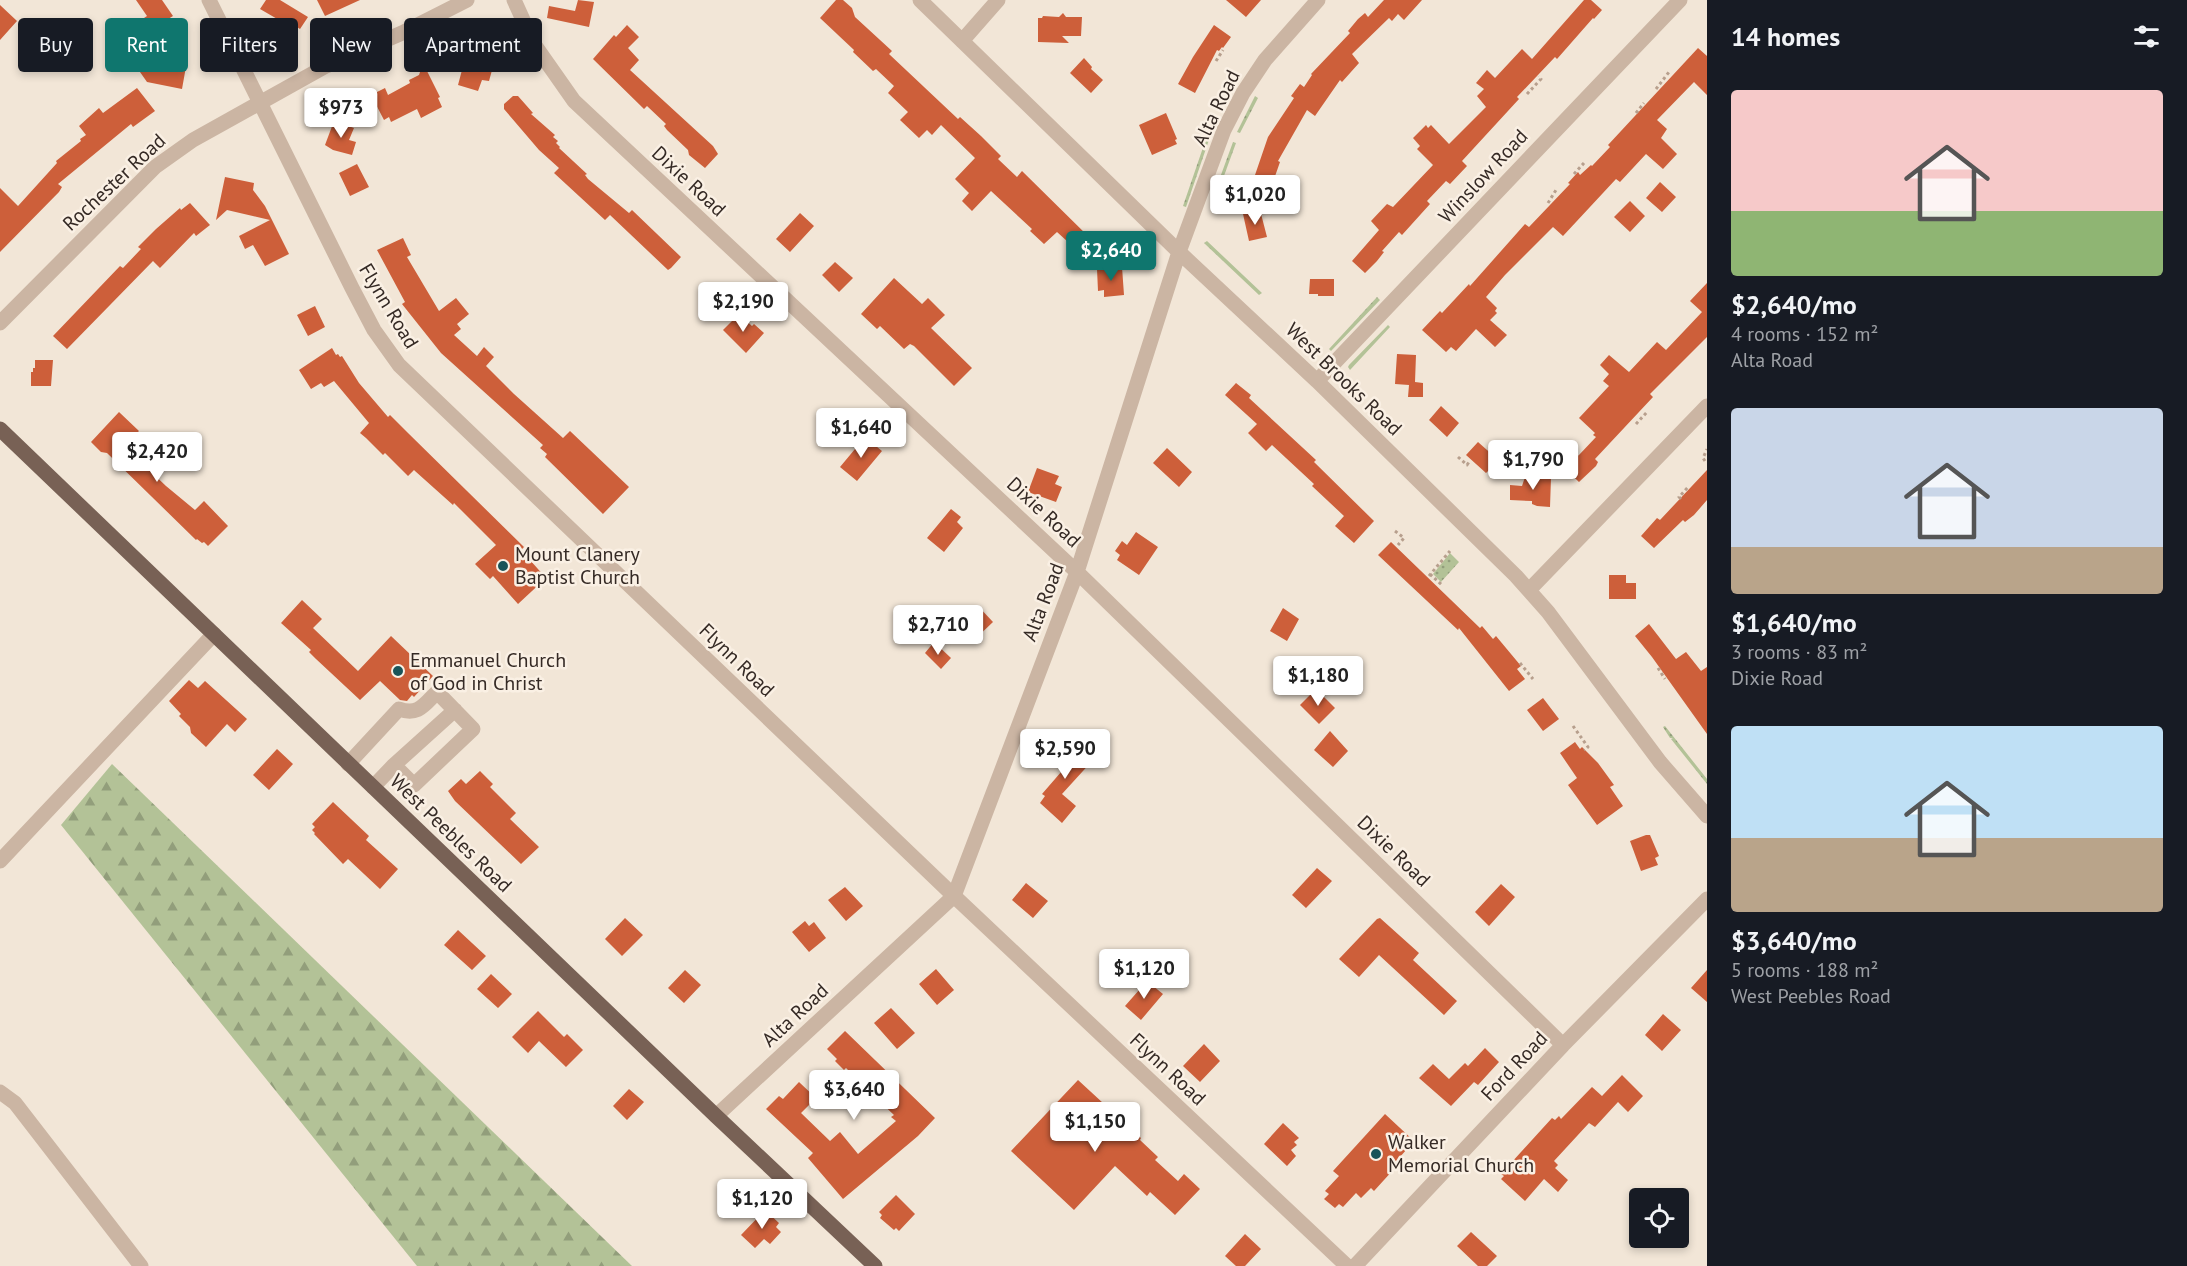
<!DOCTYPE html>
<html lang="en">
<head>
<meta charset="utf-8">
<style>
  :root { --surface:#171b24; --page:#242831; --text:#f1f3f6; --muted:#9ea1a6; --accent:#0f766e }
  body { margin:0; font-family:"PT Sans",sans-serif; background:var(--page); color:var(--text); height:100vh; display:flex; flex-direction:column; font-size:22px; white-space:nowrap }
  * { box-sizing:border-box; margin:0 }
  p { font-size:20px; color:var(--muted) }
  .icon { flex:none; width:33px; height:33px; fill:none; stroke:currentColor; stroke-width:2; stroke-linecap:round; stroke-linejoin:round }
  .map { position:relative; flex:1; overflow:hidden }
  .panel { display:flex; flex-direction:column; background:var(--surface); width:480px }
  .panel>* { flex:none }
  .banner { position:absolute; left:18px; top:18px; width:570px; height:54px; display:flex; gap:12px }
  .buttons { position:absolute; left:1629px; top:1188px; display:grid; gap:12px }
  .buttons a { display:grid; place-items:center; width:60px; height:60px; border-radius:6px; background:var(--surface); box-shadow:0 3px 9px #0003; font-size:30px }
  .price { position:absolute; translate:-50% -51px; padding:0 14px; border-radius:6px; background:#fff; color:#222; font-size:20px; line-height:39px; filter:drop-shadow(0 2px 3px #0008) }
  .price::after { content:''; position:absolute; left:50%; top:36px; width:18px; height:14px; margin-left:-9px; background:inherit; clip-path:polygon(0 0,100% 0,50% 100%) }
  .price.current { background:var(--accent); color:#fff }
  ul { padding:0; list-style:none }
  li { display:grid; align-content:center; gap:12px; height:318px; padding:0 24px }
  li span { display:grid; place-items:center; height:186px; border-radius:6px; color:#555 }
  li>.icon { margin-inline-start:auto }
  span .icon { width:108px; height:108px; fill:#fffc; stroke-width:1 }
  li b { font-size:26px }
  h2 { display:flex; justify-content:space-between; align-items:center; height:72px; padding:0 24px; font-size:26px }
  .pill { padding:0 21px; border-radius:6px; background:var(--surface); box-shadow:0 3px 9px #0003; font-size:21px; line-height:54px }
  .pill.current { background:var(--accent); color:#fff }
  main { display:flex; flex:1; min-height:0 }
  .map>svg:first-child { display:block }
  .grass { fill:url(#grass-dots) }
  .forest { fill:url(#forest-firs) }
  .building { fill:#cd5f3a }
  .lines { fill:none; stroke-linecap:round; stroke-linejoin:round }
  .path { stroke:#b79f8d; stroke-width:3; stroke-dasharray:3 3; stroke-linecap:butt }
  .minor { stroke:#cbb5a3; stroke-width:15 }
  .major { stroke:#786155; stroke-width:15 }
  .poi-dot { fill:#195459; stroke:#faf0e4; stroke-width:2 }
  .labels { text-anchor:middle; stroke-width:5; stroke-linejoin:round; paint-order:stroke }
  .street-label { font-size:20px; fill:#352a25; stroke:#faf0e4 }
  .poi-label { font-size:20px; fill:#352a25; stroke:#faf0e4; text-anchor:start }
</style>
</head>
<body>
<main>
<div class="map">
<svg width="1707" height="1266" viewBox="0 0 1707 1266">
  <defs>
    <pattern id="grass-dots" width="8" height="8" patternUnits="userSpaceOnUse" patternTransform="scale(1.5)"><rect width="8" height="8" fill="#b3c297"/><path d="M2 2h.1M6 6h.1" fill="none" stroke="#929e7b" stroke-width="1.8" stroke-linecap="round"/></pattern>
    <pattern id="forest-firs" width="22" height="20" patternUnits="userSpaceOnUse" patternTransform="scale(1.5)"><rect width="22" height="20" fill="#b3c297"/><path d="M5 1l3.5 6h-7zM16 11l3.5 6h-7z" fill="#929e7b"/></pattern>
  </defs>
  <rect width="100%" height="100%" fill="#f2e6d7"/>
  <path class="grass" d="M1255,96l3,2 -18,35 -3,-1z
    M1209,130l3,1 -26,76 -3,-1z
    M1233,142l3,1 -19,52 -3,-1z
    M1207,241l55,52 -3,2 -55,-52z
    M1377,297l3,3 -49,51 -2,-2z
    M1388,325l2,2 -40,43 -2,-3 1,-2z
    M1450,553l9,9 -18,20 -8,-8z
    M1665,726l42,53v5l-36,-45 2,-1h-3l-7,-11z"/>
  <path class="forest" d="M112,764l520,502h-215l-356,-441z"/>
  <path class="building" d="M136,0h26l11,16 -21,13 -8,-11 3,-2z
    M266,0h14l28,17 -8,12 -6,-4 -4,6 -13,-8 2,-3 -19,-11z
    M317,0h43l-35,16z
    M578,0l16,2 -5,25 -42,-9 2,-12 26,5z
    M836,0h7l9,8 3,9 37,34 -3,3 69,65 2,-2 21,19 20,20 -3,3 19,18 5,-6 71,70 2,4 -1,2 4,4 -9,10 -32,-29 -13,12 -14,-13 2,-2 -41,-38 -19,20 -10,-10 7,-8 -14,-14 20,-21 -34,-33 -9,10 -5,-5 -8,8 -19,-18 8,-8 -20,-19 6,-7 -18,-17 -3,2 -20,-19 1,-2 -34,-32z
    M1226,0h35l-15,17z
    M1384,0h38l-18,20 -6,-6 -6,7 -3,-3 -37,36 7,9 -17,19 -2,-2 -25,36 -8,-6 -29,51 2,1 -7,20 -18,-7 13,-38 26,-39 -3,-2 9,-12 4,3 8,-12 -1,-1 39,-41 -2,-2 10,-12 7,-6 3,4z
    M1584,0h7l11,10 -8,9 -1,-1 -36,41 -2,-2 -38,40 2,2 -57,62 5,5 -17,18 -4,-3 -19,20 3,3 -28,31 -3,-3 -17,19 2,1 -7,9 -12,12 -13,-12 27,-31 -8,-9 16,-17 6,3 40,-42 -16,-16 3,-3 -7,-8 13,-13 2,3 3,-3 18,19 37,-37 -9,-11 7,-7 -8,-6 11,-13 8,8 27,-29 10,10z
    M0,5l17,16 -17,19z
    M1063,13l3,4h16l-1,19h-19l7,7 -31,-1v-24h4l1,-2 16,1z
    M627,25l12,12 -11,11 11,12 -9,10 83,76 5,8 -13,14 -16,-13 -1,-5 -21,-20 -3,-4 2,-2 -19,-18 -3,3 -51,-50 21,-24 2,2z
    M1214,25l17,12 -8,11 -1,-1 -3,4 -2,-1 -22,43 -17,-9 15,-27z
    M140,43l8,12 39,6 -5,28 -35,-7 -21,-30z
    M1698,48l9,8v39l-13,-13 -37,38 10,9 -6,9 16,16 -14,15 -17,-15 -26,28 -4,-3 -53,57 -10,-9 -48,48 -19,22 11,11 -2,3 2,2 -7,7 17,15 -12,12 -19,-18 -20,22 -5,-4 -5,5 -24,-22 18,-19 2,2 27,-29 1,2 55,-62 4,3 41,-43 -2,-1 10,-11 2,3 11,-10 1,1 18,-19 -2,-2z
    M466,55l28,8 -5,18 -7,-1 -4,11 -20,-6z
    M1084,58l8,9 -1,2 12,11 -12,13 -21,-20z
    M423,63l17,34 -2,1 4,9 -21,11 -4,-9 -26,13 -2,-5 -5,3 -13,-25 14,-7 3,7 22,-12 -1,-3 10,-5z
    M137,88l18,23 -22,16 -2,-3 -73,60 4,3 -3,5 -59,60v-64l18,18 39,-43 -1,-2 25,-20 -1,-2 6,-4 -7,-9 20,-18 4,5z
    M513,96h5l15,17 -2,1 24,21 -2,2 5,4 -2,2 4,4 -1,1 28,26 -2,1 3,4 41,34 3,-3 49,47 -10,11 -3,2 -58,-55 -5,5 -51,-47 5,-5 -20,-18 -35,-41v-5z
    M1166,113l11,26 -2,1 2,4 -25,11 -13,-30z
    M334,121l20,7 -5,12 7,2 -4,13 -19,-5 -8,-5z
    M357,164l12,23 -19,9 -11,-23z
    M225,177l29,6 -1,7 12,16 24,48 -24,12 -12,-21 -8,4 -6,-13 31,-16 -43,-10 -11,10z
    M1660,182l16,15 -14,15 -16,-14z
    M1630,201l15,15 -15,16 -16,-15z
    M190,203l20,22 -14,11 -2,-3 -34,35 -7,-7 -86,88 -14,-13 67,-70 3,2 18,-19 -3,-2 18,-18 24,-21 1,2z
    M1260,210l7,27 -18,4 -6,-27z
    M800,213l14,13 -24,26 -14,-13z
    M403,238l8,17 -4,2 32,54 17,-13 13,16 -12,10 4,5 -7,6 23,21 7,-9 10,10 -8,9 28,28 49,44 7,-7 59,56 -26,27 -58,-57 2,-3 -7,-6 3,-3 -102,-92 -39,-49 3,-2 -28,-52z
    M835,262l18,16 -14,14 -17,-17z
    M1122,267l2,28 -20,2v-7l-6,1 -1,-22z
    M894,278l28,26 6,-6 17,17 -14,13 41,40 -18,18 -40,-40 -4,-2 -6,5 -24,-23 -3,3 -16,-15z
    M1310,279h24v17h-16v-2h-9z
    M1707,283v54l-57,57 3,3 -58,62 3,3 -2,4 -17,16 -24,-23 10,-11 11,9 3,-2 17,-18 -3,-2 2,-2 -16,-15 30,-32 -6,-5 6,-7 -9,-9 9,-10 20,17 28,-30 9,8 36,-38 -12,-11z
    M315,306l10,21 -17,9 -11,-21z
    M739,314l13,12 2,-2 10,9 -18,20 -23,-23z
    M332,348l4,7 2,-1 2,3 2,-1 17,27 29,34 2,-2 18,18 116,114 -3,3 25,28 -28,26 -25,-28 -3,3 -15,-15 21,-19 -42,-42 -1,2 -38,-34 -1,-1 -6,6 -23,-23 -2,2 -17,-17 -6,-5 9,-10 -35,-42 -10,6 -3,-4 -10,6 -12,-19z
    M1397,354l19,1 -1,27 8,1v14h-15l1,-12 -14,-1z
    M35,360h18l-2,26h-20v-14h2v-4h2z
    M1236,383l15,12 -2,3 67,62 -2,2 60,59 -20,22 -19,-17 9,-10 -32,-30 2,-2 -42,-39 -6,6 -18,-18 9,-9 -32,-29z
    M1441,406l18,17 -12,14 -18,-17z
    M119,412l20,19 -15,15 42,40 29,24 9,-9 24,25 -20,20 -4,-4 -2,1 -5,-4 -1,1 -89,-87 -6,-1 -10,-10z
    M865,437l17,14 -25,30 -17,-14z
    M1478,442l18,16v5l-10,10 -20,-18z
    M1167,448l25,24 -13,15 -26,-24z
    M1037,468l22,8 -4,8 7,3 -6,15 -28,-10z
    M1707,470v30l-13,15 -9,7 -2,-2 -29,28 -13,-12 16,-18 3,2z
    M1525,477l26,1 -1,29 -13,-1 -5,-2v-3l-22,-1v-15l12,1z
    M951,509l10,8 -4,5 6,6 -19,24 -17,-14z
    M1136,532l22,15 -19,28 -22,-15 3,-5 -5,-4 7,-10 5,4z
    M1391,542l89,86 2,-2 11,13 3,-3 25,30 -4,3 8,10 -16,12 -50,-63 -1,2 -80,-75z
    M1609,575h17v8h10v16h-27z
    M302,600l20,19 -9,9 45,43 33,-35 42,40 -19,21 -2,-2 -5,6 -7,-1 -20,-19 -20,19 -44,-41 -7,-7 2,-2 -30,-27z
    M978,606l15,16 -21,20 -18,-19 12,-12 3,3z
    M1283,608l16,11 -12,22 -17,-10z
    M1649,624l27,35 10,-7 15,19 6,-4v67l-55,-77 -17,-21z
    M934,642l17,16 -10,11 -16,-16z
    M189,680l9,8 7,-7 42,38 -12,13 -8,-8 -21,23 -15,-14 -1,-6 -11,-11 2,-2 -12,-13z
    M1316,689l19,19 -16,16 -19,-19z
    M1543,698l16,21 -16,12 -16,-21z
    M1330,731l18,20 -15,16 -19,-17z
    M1068,737l25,23 -31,34 14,12 -14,17 -22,-20 5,-7 -3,-2 26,-30 -13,-12z
    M1575,742l5,7 2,-2 16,16 16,22 -4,2 13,19 -26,19 -29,-40 9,-7 -17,-25z
    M277,749l16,15 -24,26 -16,-15z
    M480,771l13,13 -3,3 26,26 -6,6 29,28 -18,17 -66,-63 -7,-10 13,-12 5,5z
    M333,802l36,34 -3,4 32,29 -18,20 -32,-30 -5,5 -29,-30 1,-1 -3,-3 3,-3 -3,-3z
    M1646,835h4l9,21 -4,2 3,7 -17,6 -11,-30z
    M1317,868l15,13 -26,27 -14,-13z
    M1026,883l22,18 -15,17 -21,-18z
    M1501,884l14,13 -26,29 -14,-14z
    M845,887l18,19 -17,15 -18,-21z
    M625,918l18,17 -21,21 -17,-17z
    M1380,918l39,35 -6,7 44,41 -13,14 -65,-60 -20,22 -20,-18 38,-40z
    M805,921l4,5 5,-4 12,16 -17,14 -17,-20z
    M458,930l28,26 -14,14 -28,-25z
    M936,969l18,21 -17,15 -18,-21z
    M685,970l16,15 -17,18 -16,-15z
    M1707,970v32l-16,-14z
    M491,974l21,20 -14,14 -21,-19z
    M1147,981l16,13 -22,26 -16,-14z
    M891,1008l24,25 -18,16 -23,-26z
    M538,1011l26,26 3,-3 16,16 -17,17 -27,-26 -11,12 -16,-16z
    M1663,1014l18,16 -19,21 -17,-16z
    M845,1031l90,87 -17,18 -75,63 -35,-41 5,-5 -47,-44 13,-13 4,3 16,-17 17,16 -15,15 29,28 10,-9 18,22 38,-33 -5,-4 3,-2 -19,-18 -2,2 -10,-10 2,-2 -19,-19 -2,2 -9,-9 2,-2 -10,-10z
    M1204,1044l16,17 -20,21 -17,-16z
    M1485,1048l14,14 -21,23 -4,-3 -23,24 -32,-28 14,-14 16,15 16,-16 3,3z
    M1622,1075l21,21 -15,16 -10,-10 -23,25 -6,-4 -35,38 4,4 -3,3 13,12 -10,12 -14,-13 -19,22 -24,-22 3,-3 -3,-2 51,-56 3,2 4,-4 2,3 31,-32 10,9z
    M1078,1080l63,58 -1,2 18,17 -3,3 23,21 6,-7 16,15 -25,26 -25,-23 -3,4 -32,-30 -41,44 -63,-59z
    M629,1089l15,13 -17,18 -14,-14z
    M1385,1114l29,27 -22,25 2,3 -20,22 -3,-3 -10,10 -5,-5 -13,14 -4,-3 -4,4 -11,-9 5,-5 -4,-3 14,-15 -6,-5z
    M1283,1123l16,15 -5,4 3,3 -6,5 5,6 -9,10 -23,-22z
    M896,1195l19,19 -16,17 -3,-3 -2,2 -14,-12 2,-3 -3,-3z
    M765,1210l14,13 -3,4 5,5 -11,12 -6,-5 -9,9 -14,-13z
    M1471,1232l26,24 -10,10h-9l-21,-20z
    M1245,1234l16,15 -16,17h-9l-11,-10z"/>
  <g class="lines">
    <path class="path" d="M1216,61l7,-11
      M1656,89l13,-17
      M1527,94l14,-15 -2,-3
      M1636,113l8,-10
      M1574,174l10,-11
      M1548,203l8,-13
      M1636,424l11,-12
      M1458,457l9,8 2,-3
      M1705,461l-2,-3 4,-9
      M1681,499l-2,-2 10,-11
      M1395,531l9,7 -6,7
      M1430,574l13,12
      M1429,576l21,-25
      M1520,663l13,16
      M1658,668l7,11
      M1573,726l15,21 -4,3"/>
    <path class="minor" d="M209,0l143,288 22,42 25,35 555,531 393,370
      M514,0l20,44 40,57 503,471 486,473
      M920,0l259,252 138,129 199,195 32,36 112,150 47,54
      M962,41l36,-41
      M0,323l155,-156 38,-27 133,-74 76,-33 65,-33
      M1317,381l363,-381
      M1529,590l178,-184
      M348,764l51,-55c19,7 25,-4 38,-17l36,37 -59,56 -20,-20
      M373,787l21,-22 61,-55
      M0,861l214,-227
      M0,1092l15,11 126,163
      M716,1116l238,-220 123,-324 102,-320 45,-122 19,-37 22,-33 53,-60
      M1355,1266l208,-221 144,-146"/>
    <path class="major" d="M0,429l716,687 159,150"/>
  </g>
  <g class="poi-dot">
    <circle cx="503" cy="566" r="6"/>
    <circle cx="398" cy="671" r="6"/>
    <circle cx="1376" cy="1154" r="6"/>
  </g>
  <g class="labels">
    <g class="street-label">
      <text transform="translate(1216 108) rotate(-64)" y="7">Alta Road</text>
      <text transform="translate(1483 176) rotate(-47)" y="7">Winslow Road</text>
      <text transform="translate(689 181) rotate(43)" y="7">Dixie Road</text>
      <text transform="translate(114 182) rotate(-43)" y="7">Rochester Road</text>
      <text transform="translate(389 306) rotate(59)" y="7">Flynn Road</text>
      <text transform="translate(1344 379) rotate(44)" y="7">West Brooks Road</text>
      <text transform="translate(1044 512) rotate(43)" y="7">Dixie Road</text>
      <text transform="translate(1043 602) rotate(-69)" y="7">Alta Road</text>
      <text transform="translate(737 660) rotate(44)" y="7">Flynn Road</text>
      <text transform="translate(451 833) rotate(44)" y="7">West Peebles Road</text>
      <text transform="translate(1394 851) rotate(44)" y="7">Dixie Road</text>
      <text transform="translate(795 1015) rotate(-43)" y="7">Alta Road</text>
      <text transform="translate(1514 1066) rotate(-47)" y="7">Ford Road</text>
      <text transform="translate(1168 1069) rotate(43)" y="7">Flynn Road</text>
    </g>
    <g class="poi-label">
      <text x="515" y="561">Mount Clanery<tspan x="515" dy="23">Baptist Church</tspan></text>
      <text x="410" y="667">Emmanuel Church<tspan x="410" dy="23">of God in Christ</tspan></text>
      <text x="1388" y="1149">Walker<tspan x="1388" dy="23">Memorial Church</tspan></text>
    </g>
  </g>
</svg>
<div class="buttons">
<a><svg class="icon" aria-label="locate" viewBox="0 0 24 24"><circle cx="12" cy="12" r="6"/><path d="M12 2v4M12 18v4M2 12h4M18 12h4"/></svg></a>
</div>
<b class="price" style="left:341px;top:139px">$973</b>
<b class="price" style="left:1255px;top:226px">$1,020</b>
<b class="price current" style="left:1111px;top:282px">$2,640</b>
<b class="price" style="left:743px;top:333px">$2,190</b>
<b class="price" style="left:861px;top:459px">$1,640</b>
<b class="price" style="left:157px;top:483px">$2,420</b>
<b class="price" style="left:1533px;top:491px">$1,790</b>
<b class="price" style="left:938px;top:656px">$2,710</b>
<b class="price" style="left:1318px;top:707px">$1,180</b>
<b class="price" style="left:1065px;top:780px">$2,590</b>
<b class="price" style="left:1144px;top:1000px">$1,120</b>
<b class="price" style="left:854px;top:1121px">$3,640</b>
<b class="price" style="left:1095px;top:1153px">$1,150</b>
<b class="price" style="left:762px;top:1230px">$1,120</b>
<div class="banner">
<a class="pill">Buy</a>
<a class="pill current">Rent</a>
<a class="pill">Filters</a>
<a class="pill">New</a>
<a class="pill">Apartment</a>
</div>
</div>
<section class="panel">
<h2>14 homes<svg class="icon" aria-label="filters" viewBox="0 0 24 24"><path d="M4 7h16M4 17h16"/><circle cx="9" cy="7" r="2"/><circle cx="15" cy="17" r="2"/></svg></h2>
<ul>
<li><span style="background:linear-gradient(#f6c9c9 65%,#8fb573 0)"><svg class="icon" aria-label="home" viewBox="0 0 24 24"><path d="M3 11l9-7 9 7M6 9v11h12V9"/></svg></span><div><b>$2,640/mo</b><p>4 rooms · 152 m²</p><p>Alta Road</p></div></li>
<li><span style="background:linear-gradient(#c9d6e8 75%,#b9a48a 0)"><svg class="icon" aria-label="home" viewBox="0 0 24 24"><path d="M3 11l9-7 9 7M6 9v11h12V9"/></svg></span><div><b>$1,640/mo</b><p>3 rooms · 83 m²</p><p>Dixie Road</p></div></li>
<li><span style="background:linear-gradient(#bfe0f5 60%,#b9a48a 0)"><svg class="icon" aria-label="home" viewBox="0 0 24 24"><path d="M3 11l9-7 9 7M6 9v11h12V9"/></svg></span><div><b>$3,640/mo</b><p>5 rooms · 188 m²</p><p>West Peebles Road</p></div></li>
</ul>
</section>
</main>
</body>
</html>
